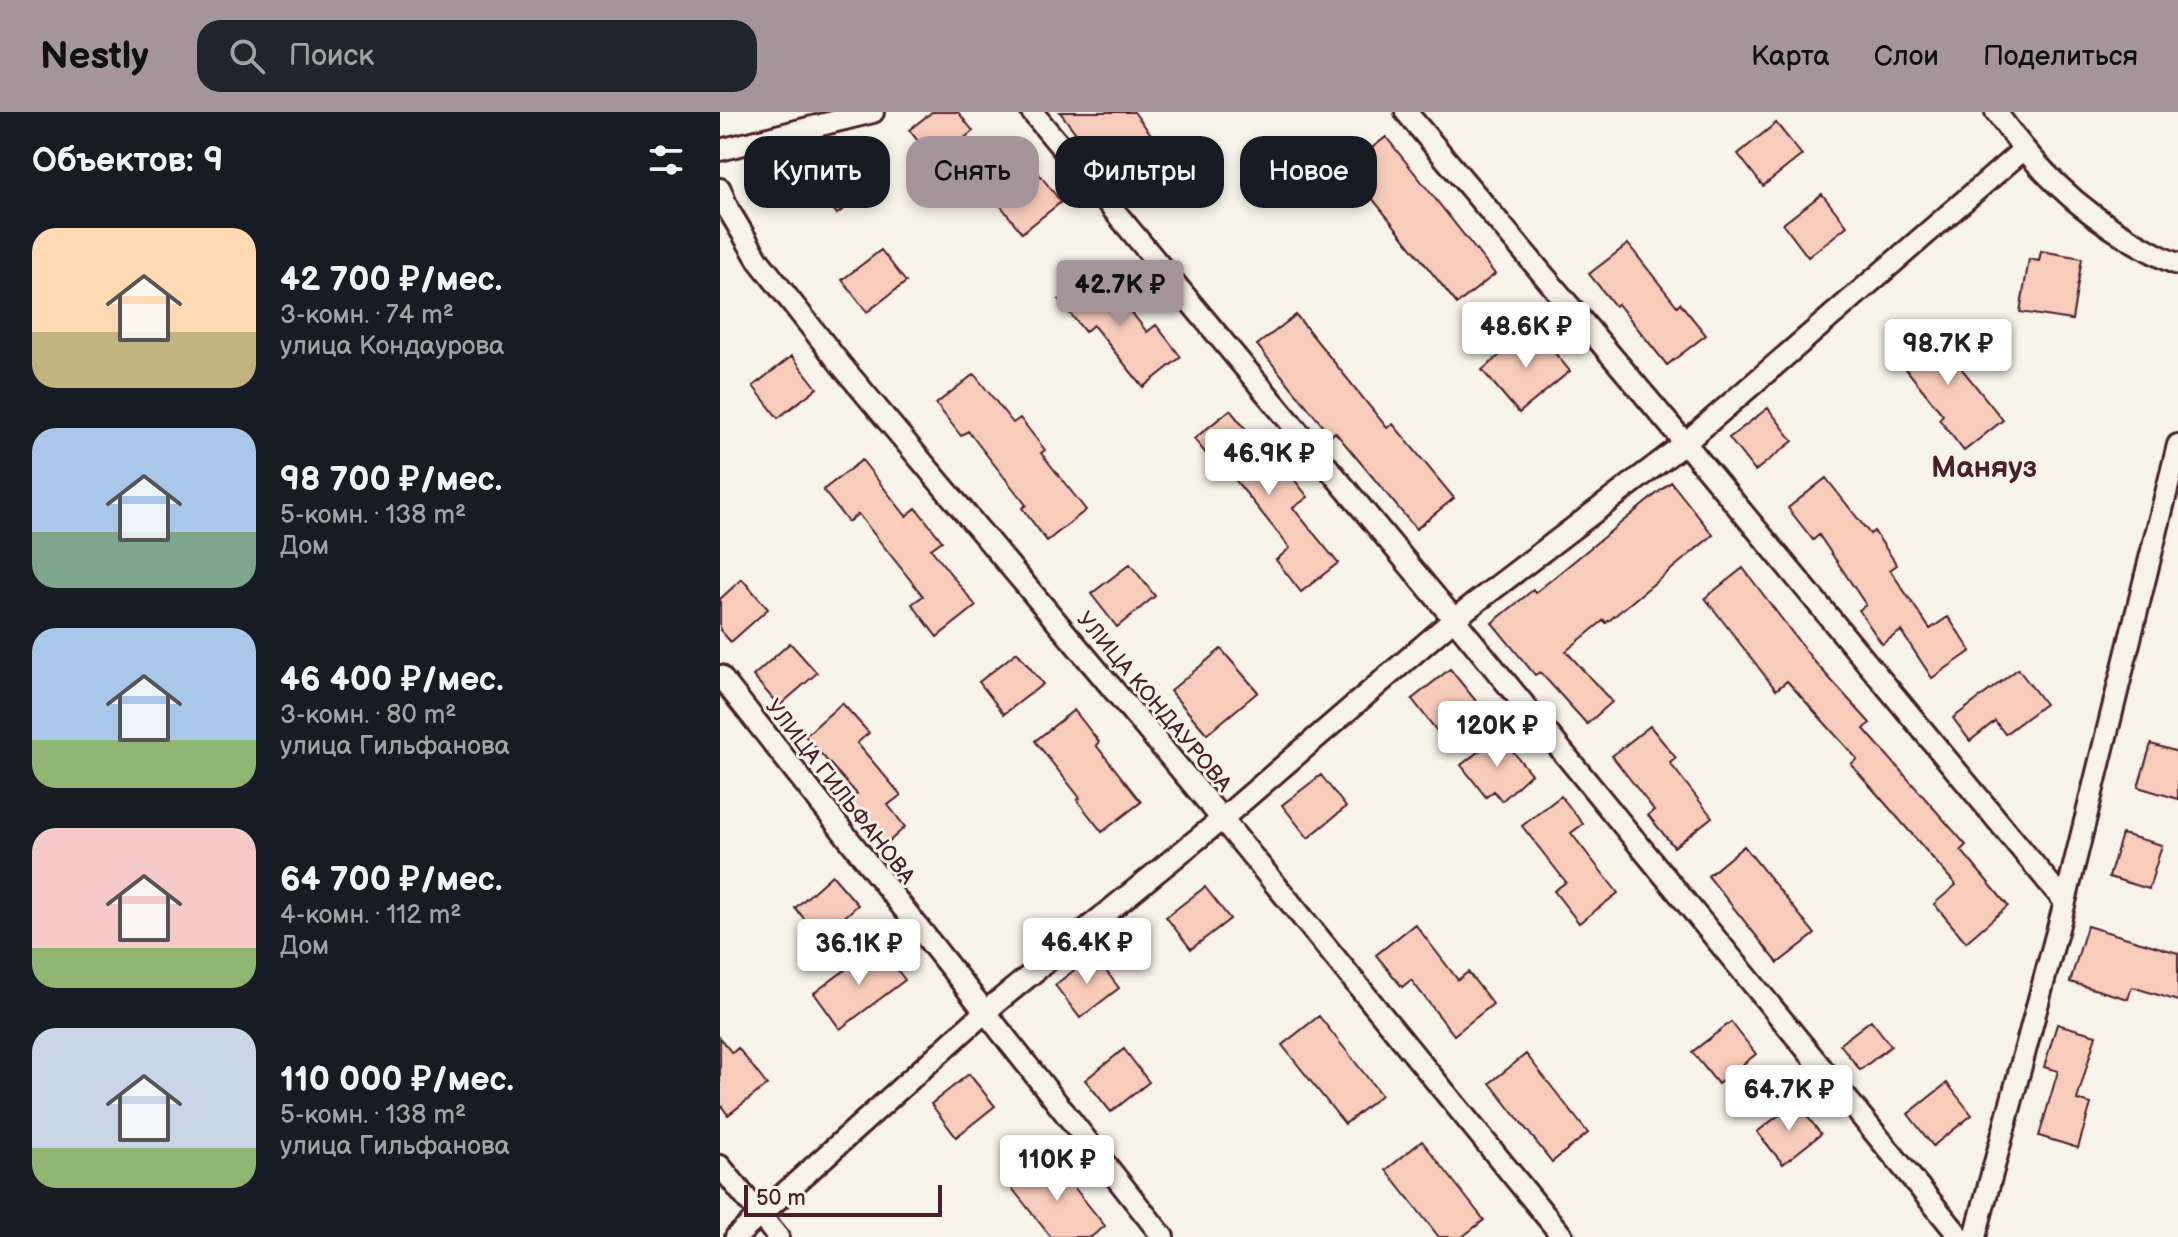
<!DOCTYPE html>
<html lang="ru">
<head>
<meta charset="utf-8">
<style>
  :root { --surface:#171b24; --page:#20242c; --text:#f1f3f6; --muted:#9ea1a6; --accent:#a6949b }
  body { margin:0; font-family:"Balsamiq Sans",sans-serif; background:var(--page); color:var(--text); height:100vh; display:flex; flex-direction:column; font-size:30px; white-space:nowrap }
  * { box-sizing:border-box; margin:0 }
  p { font-size:26px; color:var(--muted) }
  .icon { flex:none; width:44px; height:44px; fill:none; stroke:currentColor; stroke-width:2; stroke-linecap:round; stroke-linejoin:round }
  .map { position:relative; flex:1; overflow:hidden }
  .sheet { display:flex; flex-direction:column; background:var(--surface); width:720px }
  .sheet>* { flex:none }
  .guide { position:absolute; left:24px; top:24px; width:760px; height:72px; display:flex; gap:16px }
  .scale { position:absolute; left:24px; bottom:20px; width:198px; box-sizing:border-box; padding-left:8px; border:4px solid #4a1f2b; border-top:0; font-size:22px; line-height:28px; white-space:nowrap; color:#4a1f2b; -webkit-text-stroke:6px #f7f3e8; paint-order:stroke }
  .price { position:absolute; translate:-50% -68px; padding:0 18px; border-radius:8px; background:#fff; color:#222; font-size:26px; line-height:52px; filter:drop-shadow(0 2px 4px #0008) }
  .price::after { content:''; position:absolute; left:50%; top:48px; width:24px; height:18px; margin-left:-12px; background:inherit; clip-path:polygon(0 0,100% 0,50% 100%) }
  .price.selected { background:var(--accent); color:#111 }
  ul { padding:0; list-style:none }
  li { display:flex; align-items:center; gap:24px; height:200px; padding:0 32px }
  li span { display:grid; place-items:center; flex:none; width:224px; height:160px; border-radius:24px; color:#555 }
  li>.icon { margin-inline-start:auto }
  span .icon { width:96px; height:96px; fill:#fffc; stroke-width:1 }
  li b { font-size:34px }
  h2 { display:flex; justify-content:space-between; align-items:center; height:96px; padding:0 32px; font-size:34px }
  .tag { padding:0 28px; border-radius:24px; background:var(--surface); box-shadow:0 4px 12px #0003; font-size:28px; line-height:72px }
  .tag.selected { background:var(--accent); color:#111 }
  header { display:flex; align-items:center; gap:48px; box-sizing:border-box; height:112px; padding:0 40px; background:var(--accent); color:#111 }
  header strong { font-size:38px }
  nav { display:flex; gap:44px; margin-inline-start:auto; font-size:28px }
  .search { width:560px; height:72px; background:var(--page); display:flex; align-items:center; gap:20px; box-sizing:border-box; padding:0 28px; border-radius:24px; color:var(--muted); font-size:30px }
  main { display:flex; flex:1; min-height:0 }
  .map>svg:first-child { display:block }
  .building { fill:#f8ccba; stroke:#4a1f2b; stroke-width:2 }
  .lines { fill:none; stroke-linecap:round; stroke-linejoin:round }
  .minor-casing { stroke:#4a1f2b; stroke-width:26 }
  .minor { stroke:#f7f3e8; stroke-width:20 }
  .labels { text-anchor:middle; stroke-width:6; stroke-linejoin:round; paint-order:stroke }
  .street-label { font-size:22px; fill:#4a1f2b; stroke:#f7f3e8 }
  .district-label { font-size:30px; font-weight:bold; fill:#4a1f2b; stroke:#f7f3e8 }
</style>
</head>
<body>
<header>
<strong>Nestly</strong>
<div class="search"><svg class="icon" aria-label="search" viewBox="0 0 24 24"><circle cx="10" cy="10" r="6"/><path d="M15 15l6 6"/></svg>Поиск</div>
<nav><a>Карта</a><a>Слои</a><a>Поделиться</a></nav>
</header>
<main>
<section class="sheet">
<h2>Объектов: 9<svg class="icon" aria-label="filters" viewBox="0 0 24 24"><path d="M4 7h16M4 17h16"/><circle cx="9" cy="7" r="2"/><circle cx="15" cy="17" r="2"/></svg></h2>
<ul>
<li><span style="background:linear-gradient(#ffd9b3 65%,#c2b280 0)"><svg class="icon" aria-label="home" viewBox="0 0 24 24"><path d="M3 11l9-7 9 7M6 9v11h12V9"/></svg></span><div><b>42 700 ₽/мес.</b><p>3-комн. · 74 m²</p><p>улица Кондаурова</p></div></li>
<li><span style="background:linear-gradient(#a9c7e8 65%,#7fa58c 0)"><svg class="icon" aria-label="home" viewBox="0 0 24 24"><path d="M3 11l9-7 9 7M6 9v11h12V9"/></svg></span><div><b>98 700 ₽/мес.</b><p>5-комн. · 138 m²</p><p>Дом</p></div></li>
<li><span style="background:linear-gradient(#a9c7e8 70%,#8fb573 0)"><svg class="icon" aria-label="home" viewBox="0 0 24 24"><path d="M3 11l9-7 9 7M6 9v11h12V9"/></svg></span><div><b>46 400 ₽/мес.</b><p>3-комн. · 80 m²</p><p>улица Гильфанова</p></div></li>
<li><span style="background:linear-gradient(#f6c9c9 75%,#8fb573 0)"><svg class="icon" aria-label="home" viewBox="0 0 24 24"><path d="M3 11l9-7 9 7M6 9v11h12V9"/></svg></span><div><b>64 700 ₽/мес.</b><p>4-комн. · 112 m²</p><p>Дом</p></div></li>
<li><span style="background:linear-gradient(#c9d6e8 75%,#8fb573 0)"><svg class="icon" aria-label="home" viewBox="0 0 24 24"><path d="M3 11l9-7 9 7M6 9v11h12V9"/></svg></span><div><b>110 000 ₽/мес.</b><p>5-комн. · 138 m²</p><p>улица Гильфанова</p></div></li>
</ul>
</section>
<div class="map">
<svg width="1458" height="1125" viewBox="0 0 1458 1125">
  <rect width="100%" height="100%" fill="#f7f3e8"/>
  <filter id="ink" filterUnits="userSpaceOnUse"><feTurbulence type="fractalNoise" baseFrequency=".0125" numOctaves="2"/><feDisplacementMap in="SourceGraphic" scale="16" xChannelSelector="R" yChannelSelector="G"/><feConvolveMatrix kernelMatrix="1 2 1 2 8 2 1 2 1" color-interpolation-filters="sRGB"/></filter>
  <g filter="url(#ink)">
    <path class="building" d="M212,0h26l15,19 -38,31 -26,-32z
      M340,0h74l19,25 -40,30 -22,-28 -7,5z
      M1056,11l26,32 -39,31 -25,-32z
      M666,25l109,137 -38,30 -110,-137z
      M131,40l25,32 -39,30 -25,-32z
      M316,58l25,32 -39,31 -25,-32z
      M1102,82l25,32 -39,31 -25,-33z
      M908,132l49,62 3,-3 26,32 -39,30 -49,-61 -3,2 -26,-32z
      M161,138l25,32 -39,30 -25,-32z
      M1321,139l41,7 -10,62 -52,-8 9,-53 10,2z
      M378,157l49,63 9,-7 25,32 -38,30 -50,-62 -8,7 -26,-32z
      M576,203l91,113 6,-4 61,74 -38,31 -81,-97 -4,4 -74,-91z
      M1212,211l26,32 -5,3 50,62 -39,31 -25,-32 4,-4 -50,-62z
      M813,215l37,44 -51,42 -37,-43z
      M72,244l25,32 -39,30 -25,-32z
      M254,262l39,49 7,-5 25,32 -4,3 45,57 -39,31 -25,-33 4,-3 -58,-74 -7,5 -25,-32z
      M1048,296l25,33 -38,30 -26,-33z
      M510,298l47,58 5,-4 26,33 -15,11 45,55 -37,29 -25,-32 14,-12 -65,-81 -5,4 -26,-32z
      M142,348l44,56 10,-8 26,33 -11,8 45,57 -39,31 -25,-33 11,-8 -65,-82 -10,8 -25,-32z
      M1106,366l44,56 4,-3 23,34 -7,5 40,59 18,-12 23,34 -39,27 -31,-47 -19,13 -23,-34 7,-5 -47,-70 -6,5 -25,-32z
      M951,370l42,53 -107,88 -2,-3 -38,31 46,51 -25,22 -47,-52 -5,3 -43,-52 41,-33 2,3z
      M410,452l25,32 -38,31 -26,-33z
      M1023,456l70,92 57,63 -6,6 102,116 -5,5 47,56 -42,36 -32,-38 22,-19 -105,-121 6,-5 -70,-78 -11,9 -71,-92z
      M22,467l26,30 -37,33 -11,-12v-31z
      M70,531l27,30 -38,33 -26,-30z
      M501,537l37,43 -51,42 -37,-43z
      M297,540l26,32 -39,30 -25,-32z
      M730,557l26,32 -39,30 -25,-32z
      M1298,557l27,35 -40,30 -10,-13 -25,20 -17,-23z
      M122,591l27,30 -12,10 44,52 -13,10 17,22 -23,21 -37,-43 12,-11 -52,-58z
      M354,598l25,32 -3,3 45,57 -39,30 -25,-32 3,-2 -45,-57z
      M930,614l26,32 -6,5 42,54 -38,30 -26,-32 6,-5 -42,-54z
      M780,623l31,39 -29,27 -8,-10 -8,6 -25,-32z
      M1431,632l27,8v47l-40,-12z
      M601,663l25,32 -38,31 -26,-33z
      M841,684l22,28 -12,9 47,60 -39,30 -25,-32 12,-9 -44,-56z
      M1402,722l40,11 -13,44 -40,-12z
      M1024,734l71,88 -37,29 -70,-87z
      M112,763l26,30 -37,33 -26,-30z
      M485,775l25,32 -39,30 -25,-32z
      M695,812l43,56 10,-8 25,32 -39,31 -43,-55 -9,7 -26,-32z
      M1367,814l91,27v48l-46,-14 -4,12 -58,-17z
      M159,833l26,35 -65,49 -26,-36z
      M374,843l25,33 -39,30 -25,-33z
      M599,904l62,79 -36,29 -63,-79z
      M1151,908l20,26 -31,24 -20,-26z
      M1011,910l25,32 -38,30 -26,-32z
      M1337,912l39,11 -19,65 14,4 -13,44 -39,-12 19,-65 -14,-4z
      M0,926l12,15 6,-5 29,37 -39,30 -8,-11z
      M404,937l25,33 -38,30 -26,-32z
      M806,942l62,79 -36,29 -62,-79z
      M249,962l26,32 -39,31 -25,-33z
      M1227,971l25,32 -39,31 -25,-32z
      M1076,990l25,32 -38,30 -26,-32z
      M702,1029l62,79 -22,17h-23l-53,-67z
      M330,1045l55,69 -14,11h-40l-40,-50z"/>
    <g class="lines">
      <defs>
        <path id="minor" d="M312,0l422,507 506,618
          M686,0l279,331 380,459
          M1276,0c39,55 79,96 138,130 15,8 28,17 44,22
          M0,38l153,-38
          M0,77l8,20 31,52 82,104 381,454 341,418
          M0,564l443,561
          M0,1054l58,71
          M16,1125l250,-226 236,-192 232,-200 231,-176 338,-293
          M1255,1125l90,-335 113,-457"/>
      </defs>
      <use href="#minor" class="minor-casing"/>
      <use href="#minor" class="minor"/>
    </g>
  </g>
  <g class="labels">
    <g class="street-label">
      <text transform="translate(435 589) rotate(50)" y="8">УЛИЦА КОНДАУРОВА</text>
      <text transform="translate(121 679) rotate(52)" y="8">УЛИЦА ГИЛЬФАНОВА</text>
    </g>
    <g class="district-label">
      <text x="1264" y="365">Маняуз</text>
    </g>
  </g>
</svg>
<div class="scale">50 m</div>
<b class="price selected" style="left:400px;top:216px">42.7K ₽</b>
<b class="price" style="left:806px;top:258px">48.6K ₽</b>
<b class="price" style="left:1228px;top:275px">98.7K ₽</b>
<b class="price" style="left:549px;top:385px">46.9K ₽</b>
<b class="price" style="left:777px;top:657px">120K ₽</b>
<b class="price" style="left:367px;top:874px">46.4K ₽</b>
<b class="price" style="left:139px;top:875px">36.1K ₽</b>
<b class="price" style="left:1069px;top:1021px">64.7K ₽</b>
<b class="price" style="left:337px;top:1091px">110K ₽</b>
<div class="guide">
<a class="tag">Купить</a>
<a class="tag selected">Снять</a>
<a class="tag">Фильтры</a>
<a class="tag">Новое</a>
</div>
</div>
</main>
</body>
</html>
